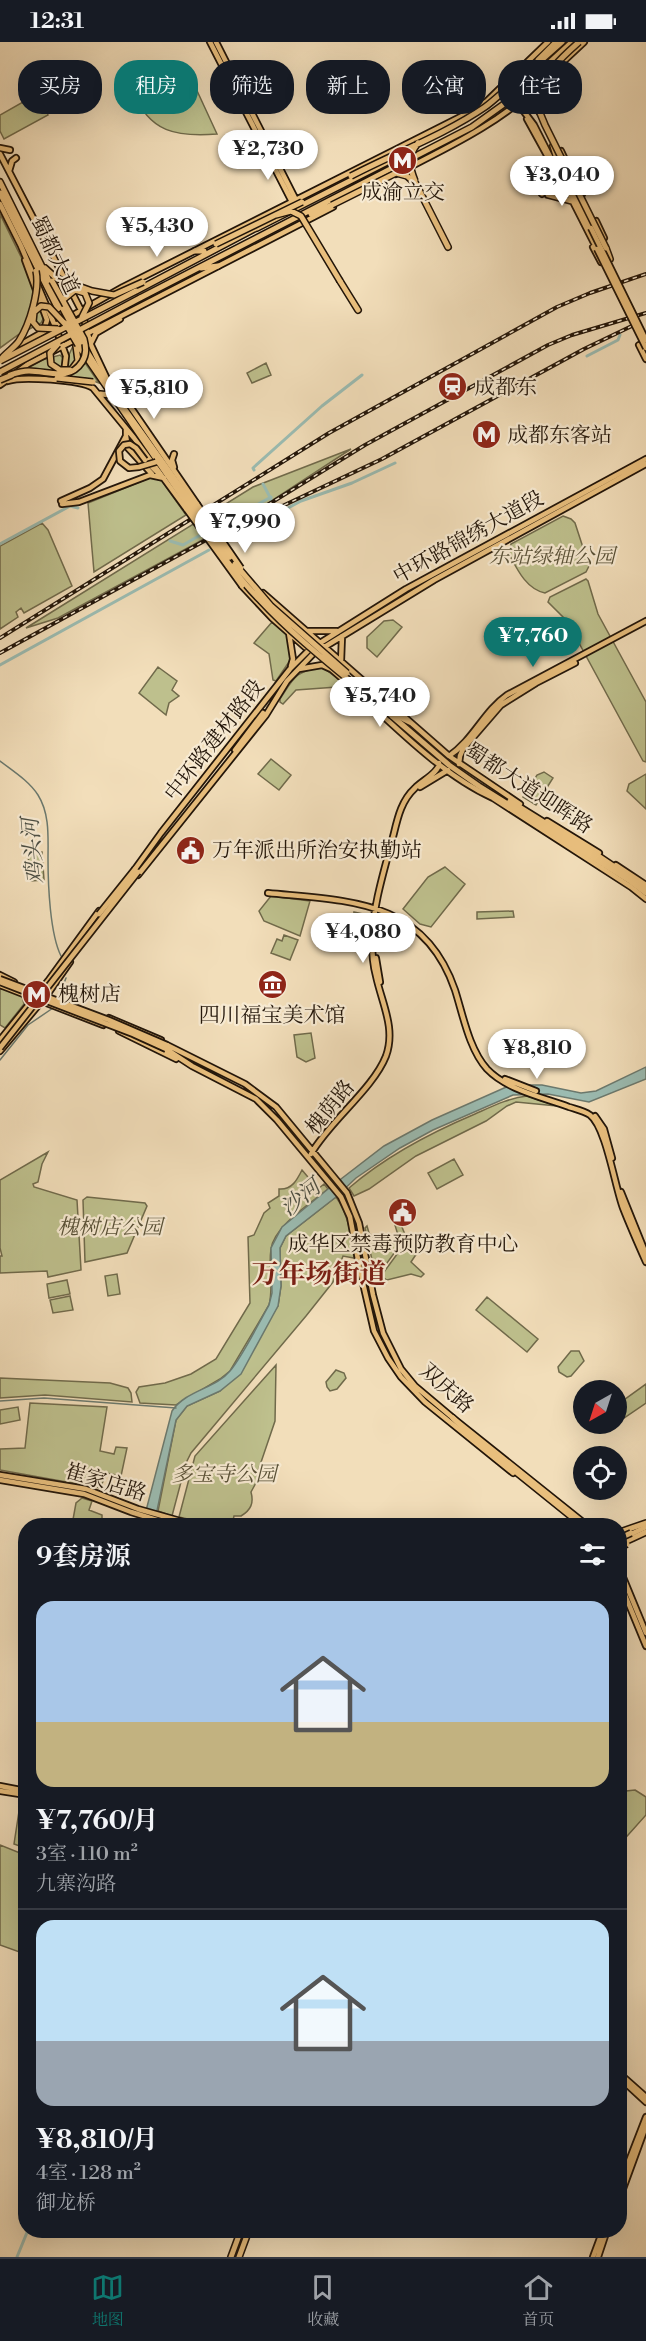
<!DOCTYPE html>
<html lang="zh">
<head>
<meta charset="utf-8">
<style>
  :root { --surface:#171b24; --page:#20242c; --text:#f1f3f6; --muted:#9ea1a6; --line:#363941; --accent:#0f766e }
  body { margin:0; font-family:"Libre Bodoni","Noto Serif SC",serif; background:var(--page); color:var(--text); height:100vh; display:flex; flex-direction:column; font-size:22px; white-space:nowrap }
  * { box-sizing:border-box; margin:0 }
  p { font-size:20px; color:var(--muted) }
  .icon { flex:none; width:33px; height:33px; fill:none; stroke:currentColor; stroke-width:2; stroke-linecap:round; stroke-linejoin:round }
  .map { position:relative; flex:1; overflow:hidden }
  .side { position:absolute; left:18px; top:1476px; width:609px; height:720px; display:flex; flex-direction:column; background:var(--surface); border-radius:24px; box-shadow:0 6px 24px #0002 }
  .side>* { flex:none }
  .top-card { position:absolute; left:18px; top:18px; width:610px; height:54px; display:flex; gap:12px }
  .needle { width:39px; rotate:219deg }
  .buttons { position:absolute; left:573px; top:1338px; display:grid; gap:12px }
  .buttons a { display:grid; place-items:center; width:54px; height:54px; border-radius:50%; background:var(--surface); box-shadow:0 6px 24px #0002; font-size:30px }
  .price { position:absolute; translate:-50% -51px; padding:0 14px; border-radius:21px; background:#fff; color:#222; font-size:20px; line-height:39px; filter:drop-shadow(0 2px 3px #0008) }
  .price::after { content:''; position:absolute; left:50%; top:36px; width:18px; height:14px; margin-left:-9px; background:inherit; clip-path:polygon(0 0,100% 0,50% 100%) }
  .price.on { background:var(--accent); color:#fff }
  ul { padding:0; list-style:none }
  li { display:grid; align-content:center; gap:12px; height:318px; padding:0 18px }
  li+li { border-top:2px solid var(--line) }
  li span { display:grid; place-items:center; height:186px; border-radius:18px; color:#555 }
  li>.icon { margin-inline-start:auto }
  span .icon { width:108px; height:108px; fill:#fffc; stroke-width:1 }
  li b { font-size:26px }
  h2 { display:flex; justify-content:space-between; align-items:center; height:72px; padding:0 18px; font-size:26px }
  .chip { padding:0 21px; border-radius:24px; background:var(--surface); box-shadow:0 6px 24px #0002; font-size:21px; line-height:54px }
  .chip.on { background:var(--accent); color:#fff }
  .status { display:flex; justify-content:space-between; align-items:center; height:42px; padding:0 30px; background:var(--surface); direction:ltr }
  .status svg { height:16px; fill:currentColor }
  .tabs { display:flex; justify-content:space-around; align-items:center; height:84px; border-top:2px solid var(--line); background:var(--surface); font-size:16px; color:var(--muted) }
  .tabs a { display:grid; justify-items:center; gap:3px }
  .tabs .on { color:var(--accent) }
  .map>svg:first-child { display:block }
  .green { fill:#bec08d; stroke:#706a4b; stroke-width:1.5 }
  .water { fill:#9bbcb2; stroke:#6b796e; stroke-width:1.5 }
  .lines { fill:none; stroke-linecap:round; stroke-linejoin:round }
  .stream { stroke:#6b796e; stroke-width:1.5 }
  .canal { stroke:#9bbcb2; stroke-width:3 }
  .major-tunnel { stroke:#c8b697; stroke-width:4.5; stroke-dasharray:4.5 2; stroke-linecap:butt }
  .major-casing { stroke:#221509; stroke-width:8 }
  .highway-casing { stroke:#221509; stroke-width:8 }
  .major { stroke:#e9bf7d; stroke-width:4.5 }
  .highway { stroke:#e9bf7d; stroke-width:5 }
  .rail-casing { stroke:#221509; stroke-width:4 }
  .rail { stroke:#f7ead2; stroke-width:1.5; stroke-dasharray:4.5; stroke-linecap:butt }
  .major-bridge-casing { stroke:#221509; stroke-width:8; stroke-linecap:butt }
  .highway-bridge-casing { stroke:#221509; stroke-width:8; stroke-linecap:butt }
  .major-bridge { stroke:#e9bf7d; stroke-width:4.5 }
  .highway-bridge { stroke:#e9bf7d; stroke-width:5 }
  .labels { text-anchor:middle; stroke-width:4.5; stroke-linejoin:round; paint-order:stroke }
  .poi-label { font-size:21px; fill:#221509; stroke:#f7ead2; text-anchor:start }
  .street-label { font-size:21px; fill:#221509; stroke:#f7ead2 }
  .park-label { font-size:21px; font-style:italic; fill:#595137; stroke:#f7ead2 }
  .water-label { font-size:22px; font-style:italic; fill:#4c4f44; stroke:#f7ead2 }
  .district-label { font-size:27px; font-weight:bold; fill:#7a1f14; stroke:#f7ead2 }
</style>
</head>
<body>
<div class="status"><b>12:31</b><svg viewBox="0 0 49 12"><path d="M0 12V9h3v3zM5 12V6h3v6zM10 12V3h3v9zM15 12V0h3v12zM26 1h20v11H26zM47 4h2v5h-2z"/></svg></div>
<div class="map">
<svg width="646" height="2215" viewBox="0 0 646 2215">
  <rect width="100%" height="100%" fill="#f2deba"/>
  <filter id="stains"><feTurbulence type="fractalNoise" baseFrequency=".00333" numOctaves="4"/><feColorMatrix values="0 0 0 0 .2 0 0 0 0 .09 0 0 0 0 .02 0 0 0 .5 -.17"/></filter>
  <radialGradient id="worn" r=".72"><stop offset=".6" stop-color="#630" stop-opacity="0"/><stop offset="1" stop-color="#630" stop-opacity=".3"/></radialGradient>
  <path class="green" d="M187,27l30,65c-40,3 -68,-1 -84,-43z
    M37,52l11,21 -44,24 -4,-8v-16z
    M0,172l26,53 18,50 -3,6 -23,12 -18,13z
    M73,304l3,7 3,1 20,29 -14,-5 -18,-1 1,-20z
    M60,313l4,4 -3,17 -4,3 -28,-4 -3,-2v-4l16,-9z
    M266,321l5,12 -19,8 -5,-10z
    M351,407l-95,62 -198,107 -32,10 227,-141z
    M152,435l10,4 24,34 -92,57 -6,-69z
    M563,474l8,3 4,4 14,43 -3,6 -41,21c-19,-4 -28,-24 -36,-39l2,-10z
    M42,481l6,7 24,56 -48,27 -3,-5 -5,4 2,5 -18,12v-83z
    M586,537l2,2 10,33 48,88v60l-3,-1 -76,-140 -19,-19 2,-5z
    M393,578l9,7 -25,30 -10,-9v-11l17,-16z
    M272,580l15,13 4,24 -15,22 -3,-1 -4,-26 -15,-11z
    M158,625l19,14 -5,9 7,6 -10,7 -3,12 -27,-22z
    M322,625l19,14 -4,6 -41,3 -13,14 -3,-2v-3c15,-23 15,-27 42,-32z
    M271,717l20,16 -12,15 -21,-16z
    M544,730l9,6 -17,27 -13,-8 14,-22z
    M646,732v35l-19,-18 2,-7z
    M42,810l2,28 -14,1 -2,-28z
    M445,825l20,17 -34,43 -11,-3 -17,-15 25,-32z
    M271,854l39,5 -10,35 -36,-15 -5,-10z
    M513,869l1,6 -37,2v-7z
    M354,870l14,3 -5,31 -14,-2z
    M284,893l14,5 -8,20 -19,-7 6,-14 5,2z
    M0,946l22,8 2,8 -19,24 -5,-3z
    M311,991l4,25 -9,4 -9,-5 -3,-22z
    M527,1054l30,10 -41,-4 -9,4 -21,15 -70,35 -47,33 -15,7 -5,-8c37,-32 81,-55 126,-74 18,-8 34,-16 52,-18z
    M48,1110l-6,12 -4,18 -5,2 1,3 43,13 4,70 -33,7 -1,-6 -47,2v-17h2l-2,-8v-68z
    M454,1117l9,16 -26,14 -9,-16z
    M302,1128l16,19 6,-5 4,5c-17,14 -54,37 -57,60 -3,19 3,37 -2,56l-39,66 -10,8 -44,26 -36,-2 -4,-11 3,-5 26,-4 26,-9 25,-15 34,-56 -2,-66 6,-2 10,-22 6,-5 -2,-5 11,-7v-7c13,1 18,-9 23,-19z
    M87,1155l58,6 2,3 -20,47 -42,9 -2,-62z
    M336,1155c13,18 15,39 18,61l-11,-2 -10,26 -27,34 -115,137 -5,10 -14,53 -14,-5 18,-91 11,-14 33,-15 58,-85 3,-20 -1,-38 6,-12z
    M395,1168l11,27 -30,41 -11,-50 2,-2 2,7 19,15 10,-13 -7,-23z
    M406,1200l11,11 -6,9 13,12 -3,3 -10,-3 -24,6 -6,-4z
    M117,1232l3,20 -12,2 -3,-20z
    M67,1238l3,14 -21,4 -2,-14z
    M70,1254l3,14 -20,3 -3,-13z
    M487,1255l51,42 -11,13 -51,-42z
    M571,1309h8l5,10 -13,15 -4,1 -8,-5 -1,-5z
    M276,1323l-1,56 -18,53 1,5 -7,13c3,11 0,18 -10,24h-7l-2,9h-18l-35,-8 16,-61z
    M336,1328l8,3 2,5 -9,11 -7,2 -3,-4 -1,-5z
    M0,1336l110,5 18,5 3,5 1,9 -87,-7 -45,3z
    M646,1342v19l-22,15 -7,-6v-7z
    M30,1361l77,4 -7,44 14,3 2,-7 11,1 -6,28 -14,-3 -7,15 -100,-18v-21l25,-1z
    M18,1365l2,13 -20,4v-14z
    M82,1456l10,3 -3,9 13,5v10h-30l4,-22z
    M635,1748l11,7v18l-26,29v-45l6,-8z
    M20,1763l5,1v42l-11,-4z
    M0,1803l25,10v99l-25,-9z"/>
  <path class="water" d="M646,1025v12l-57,23 -41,-8 -35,1 -80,35 -33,18 -44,30 -20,19 -50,39 -6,12 1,38 -3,20 -37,68 -21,17 -33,15 -11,14 -22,105 -12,1 30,-115c14,-21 43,-22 58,-40 14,-17 28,-47 39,-66l3,-12 -1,-45 11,-21 46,-38 56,-43 48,-26 79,-35h31l39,8 15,-2z"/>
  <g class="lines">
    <path class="stream" d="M0,719c13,10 29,20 38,34 12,19 10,43 10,64 0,26 2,75 13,97
      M59,954l7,-18
      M0,1018l28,-35 25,-17
      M0,1359l44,-3 132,10"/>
    <path class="canal" d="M587,314l31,-16 2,-5
      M254,428l-1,-2 69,-62 40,-31
      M263,442l9,17
      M213,487l58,-32
      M228,498l73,-39 51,-18 43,-20
      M170,499l13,4 21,-12
      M0,502l70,-38 8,2
      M0,623l209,-115
      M26,2158l-3,12 3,4
      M17,2215l11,-27"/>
    <path class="major-tunnel" d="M345,590l85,-52
      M261,670l32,-42 23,-21"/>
    <defs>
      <path id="major" d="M210,0l82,160
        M216,0l80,158
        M553,29l31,-29
        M531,52l4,13 5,6
        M514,66l8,1 12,16 63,124
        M527,77l22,40
        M0,106l10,2
        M561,109l8,17
        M0,112l82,158 9,33 17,36
        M558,120l33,66
        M569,123l17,5
        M9,129l3,-10 4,-3
        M396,132c53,-27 107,-52 149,-95
        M542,152l6,-6 5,-12 -6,-17
        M582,152l-1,-5 7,-16
        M548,153l23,6
        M0,162l21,42 34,80 11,30 -2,17
        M596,179l8,17
        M593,205l8,15
        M25,218l22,60 -3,10
        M91,301l5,-10 24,-14
        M639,303l7,14
        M13,307l110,-62 349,-176 15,-10 61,-59
        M16,331l12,-9 305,-157
        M8,339c13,-5 73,-1 85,7l41,50 53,72
        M0,343l10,-7
        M113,349l12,8 72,105
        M126,394l2,12 24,26
        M145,418l15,15
        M174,425l-2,-7 2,-6
        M61,459l29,-13 13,-9 23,-43v-7
        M62,462l17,-2 71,-27 14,3
        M242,544l30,32 33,29
        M263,551l186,163 71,48
        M306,589h31
        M289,591l4,26 -2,7
        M341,620l1,-26
        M330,626c50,42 103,103 163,130l138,89 15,12
        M299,627l23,-4 9,4
        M397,674l14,7
        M235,708l28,-37
        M449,714c24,-16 35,-45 58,-61l139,-74
        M459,722l1,-8 3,-7 38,-44 35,-22 39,-20
        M420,745l28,-17
        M547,779l52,32
        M616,823l30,20
        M135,827l26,-36 129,-164 19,-19 97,-61 240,-130
        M138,833l128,-160 21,-34 26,-27 121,-74 212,-116
        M268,851c81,8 156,6 187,97 8,25 14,59 32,79 20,21 55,28 82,38 6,2 15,4 21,8 16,12 25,72 33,93 7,18 15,36 23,54
        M376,916l4,24
        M0,933l14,7
        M0,943l103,40
        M109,976l52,22
        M119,989l57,28
        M0,998l48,-59 51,-70
        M167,1003l78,39 31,23 71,86 12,30 14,72 10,38 18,36 14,17 38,32 135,108
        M166,1007l26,17 64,33 21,21 64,77 9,20 10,53 14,61 14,27 13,19 24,25 88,71
        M0,1009l47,-56 23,-33
        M505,1037l31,12
        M595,1074l9,13 8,29
        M311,1112c18,-32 62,-65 75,-98 10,-28 -4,-52 -10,-80 -3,-11 -4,-24 -4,-36 1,-36 13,-72 22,-107 4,-17 8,-33 21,-45 6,-7 25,-16 24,-25
        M621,1150l25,62
        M0,1433l86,14 52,20 60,17
        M0,1438l84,14 47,18 45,14
        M629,1493l17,-8
        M620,1528l26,63
        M620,1541l26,63
        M0,1744l26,5
        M0,1749l26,4
        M620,2032l26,23
        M620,2036l26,24
        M620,2142l26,-67
        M620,2155l26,-71
        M593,2215l10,-27
        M598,2215l9,-27"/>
      <path id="highway" d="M538,18l18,-18
        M517,40l45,-40
        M553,104l5,16
        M0,140l63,127
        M416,142l32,63
        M0,151l58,116
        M311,172l21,-9
        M257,186l148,-75
        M606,206l4,11
        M195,209h9
        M45,226l11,10
        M201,226l17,-2
        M340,239l18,29
        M136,249l122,-64
        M140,256l332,-171 32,-23 68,-62
        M81,300l32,51 81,113
        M78,303l112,163
        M72,327l6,-8 -2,-15
        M100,352l11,1
        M392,674l57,49 30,21 151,95 16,12
        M510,759l90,56 46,31
        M453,1376l17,17 113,91
        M620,1490l26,-9
        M620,1502l26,-12
        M231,2215l10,-27
        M239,2215l10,-27"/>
    </defs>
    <use href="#major" class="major-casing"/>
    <use href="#highway" class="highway-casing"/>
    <use href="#major" class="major"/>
    <use href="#highway" class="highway"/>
    <defs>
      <path id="rail" d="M276,467l106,-50 202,-110 52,-25
        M0,596l329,-205 228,-126 33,-14 56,-19
        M0,611l248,-136 117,-72 183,-100 24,-10 74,-22"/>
    </defs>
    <use href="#rail" class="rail-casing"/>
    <use href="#rail" class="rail"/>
    <defs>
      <path id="major-bridge" d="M591,186l55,112
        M597,207l49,99
        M145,418l-9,-12 -6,-4 -6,1 -5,6 1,10 9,7 10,-1 17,-5
        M197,462l44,64
        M187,468l55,76
        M99,872l36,-45
        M0,937l109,41 58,25
        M0,940l23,9
        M39,956l94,36 33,15
        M0,1006l138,-176"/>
      <path id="highway-bridge" d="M540,53c6,-24 21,-37 39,-53
        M351,134c44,-23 93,-41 134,-69 14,-10 25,-25 43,-27l7,5 5,28 5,12 61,123
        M415,139c-6,-15 -8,-24 3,-38
        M332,163l64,-32 11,3 9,8
        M276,173l15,-4 10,5 39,65
        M216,202l86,-42
        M56,236l36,13 22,4 29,-13
        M64,257l11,-9 10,3 4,10 -7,14
        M63,267l18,33
        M65,281l13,22
        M58,287l-20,-1 -5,-6 1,-10 7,-6 8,1 16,17
        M58,302l-8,9 1,11 9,6h10
        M2,316c5,-6 13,-11 17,-17 11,-17 21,-51 17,-70
        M0,319l136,-70
        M0,330l140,-74
        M10,333c6,-2 12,-4 19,-4 19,0 40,11 53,-9 5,-8 4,-15 2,-23l-32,-58
        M57,336l36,4
        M0,338l12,-5
        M194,464l36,51
        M190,466c22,32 43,65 70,92 40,43 88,78 132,116
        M235,522l36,42 76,67
        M620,1496l11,-5
        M620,1505l7,-3"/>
    </defs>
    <use href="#major-bridge" class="major-bridge-casing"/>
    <use href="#highway-bridge" class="highway-bridge-casing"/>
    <use href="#major-bridge" class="major-bridge"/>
    <use href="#highway-bridge" class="highway-bridge"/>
  </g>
  <defs>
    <symbol id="metro-disc" viewBox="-11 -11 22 22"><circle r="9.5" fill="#8f2418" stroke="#f7ead2"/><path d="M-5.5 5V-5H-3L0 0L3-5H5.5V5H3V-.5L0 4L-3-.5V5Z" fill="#fff"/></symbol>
    <symbol id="station-disc" viewBox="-11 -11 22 22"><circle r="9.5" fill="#8f2418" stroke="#f7ead2"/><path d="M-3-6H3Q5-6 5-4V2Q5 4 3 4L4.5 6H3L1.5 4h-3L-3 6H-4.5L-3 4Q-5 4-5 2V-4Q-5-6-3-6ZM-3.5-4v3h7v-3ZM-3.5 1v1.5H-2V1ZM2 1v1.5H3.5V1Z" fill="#fff"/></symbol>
    <symbol id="civic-disc" viewBox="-11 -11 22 22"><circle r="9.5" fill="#8f2418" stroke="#f7ead2"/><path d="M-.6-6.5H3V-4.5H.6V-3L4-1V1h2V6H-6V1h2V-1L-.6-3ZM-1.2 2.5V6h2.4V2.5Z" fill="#fff"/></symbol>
    <symbol id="museum-disc" viewBox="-11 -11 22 22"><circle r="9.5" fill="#8f2418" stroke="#f7ead2"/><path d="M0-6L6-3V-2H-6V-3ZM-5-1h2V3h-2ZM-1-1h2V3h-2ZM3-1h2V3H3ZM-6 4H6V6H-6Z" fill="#fff"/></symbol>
  </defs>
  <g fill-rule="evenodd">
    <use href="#metro-disc" x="386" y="102" width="33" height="33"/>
    <use href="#station-disc" x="436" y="328" width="33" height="33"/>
    <use href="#metro-disc" x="470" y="376" width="33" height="33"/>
    <use href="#civic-disc" x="174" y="792" width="33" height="33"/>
    <use href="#museum-disc" x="256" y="926" width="33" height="33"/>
    <use href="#metro-disc" x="20" y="936" width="33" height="33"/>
    <use href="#civic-disc" x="386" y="1154" width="33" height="33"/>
  </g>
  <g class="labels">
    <g class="poi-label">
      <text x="403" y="157" text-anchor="middle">成渝立交</text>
      <text x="474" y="352">成都东</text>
      <text x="507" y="400">成都东客站</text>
      <text x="212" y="815">万年派出所治安执勤站</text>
      <text x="58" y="959">槐树店</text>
      <text x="272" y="980" text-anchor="middle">四川福宝美术馆</text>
      <text x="403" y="1209" text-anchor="middle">成华区禁毒预防教育中心</text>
    </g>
    <g class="street-label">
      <text transform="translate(55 213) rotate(64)" y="7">蜀都大道</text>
      <text transform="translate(468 495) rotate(-29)" y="7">中环路锦绣大道段</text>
      <text transform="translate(214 698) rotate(-52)" y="7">中环路建材路段</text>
      <text transform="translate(529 746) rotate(33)" y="7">蜀都大道迎晖路</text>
      <text transform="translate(330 1065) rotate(-51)" y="7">槐荫路</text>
      <text transform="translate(447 1346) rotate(41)" y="7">双庆路</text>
      <text transform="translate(106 1440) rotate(17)" y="7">崔家店路</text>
    </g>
    <g class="park-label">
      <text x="552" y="521">东站绿轴公园</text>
      <text x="110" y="1192">槐树店公园</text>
      <text x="224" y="1439">多宝寺公园</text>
    </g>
    <g class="water-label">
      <text transform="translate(32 809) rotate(-95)" y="8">鸡头河</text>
      <text transform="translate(300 1155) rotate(-39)" y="8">沙河</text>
    </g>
    <g class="district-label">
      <text x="319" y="1241">万年场街道</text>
    </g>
  </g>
  <rect width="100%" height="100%" filter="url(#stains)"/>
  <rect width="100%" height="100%" fill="url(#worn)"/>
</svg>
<div class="buttons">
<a><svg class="needle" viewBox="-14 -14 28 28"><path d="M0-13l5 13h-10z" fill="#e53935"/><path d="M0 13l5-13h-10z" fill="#9ea1a6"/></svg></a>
<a><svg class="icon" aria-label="locate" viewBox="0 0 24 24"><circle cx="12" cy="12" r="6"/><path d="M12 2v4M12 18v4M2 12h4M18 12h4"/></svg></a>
</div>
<b class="price" style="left:268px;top:139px">¥2,730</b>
<b class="price" style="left:562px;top:165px">¥3,040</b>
<b class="price" style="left:157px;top:216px">¥5,430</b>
<b class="price" style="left:154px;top:378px">¥5,810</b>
<b class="price" style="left:245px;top:512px">¥7,990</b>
<b class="price on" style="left:533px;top:626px">¥7,760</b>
<b class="price" style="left:380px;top:686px">¥5,740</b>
<b class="price" style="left:363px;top:922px">¥4,080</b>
<b class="price" style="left:537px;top:1038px">¥8,810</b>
<div class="top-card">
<a class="chip">买房</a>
<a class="chip on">租房</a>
<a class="chip">筛选</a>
<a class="chip">新上</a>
<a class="chip">公寓</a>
<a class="chip">住宅</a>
</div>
<section class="side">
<h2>9套房源<svg class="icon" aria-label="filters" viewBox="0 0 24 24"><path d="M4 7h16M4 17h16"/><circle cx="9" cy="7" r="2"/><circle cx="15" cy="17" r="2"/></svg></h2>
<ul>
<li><span style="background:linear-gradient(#a9c7e8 65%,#c2b280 0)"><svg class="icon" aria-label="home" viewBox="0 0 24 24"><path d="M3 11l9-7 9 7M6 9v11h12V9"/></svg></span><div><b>¥7,760/月</b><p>3室 · 110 m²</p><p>九寨沟路</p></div></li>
<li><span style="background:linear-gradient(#bfe0f5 65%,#9aa5b1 0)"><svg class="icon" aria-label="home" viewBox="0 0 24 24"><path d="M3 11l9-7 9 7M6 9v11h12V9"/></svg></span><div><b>¥8,810/月</b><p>4室 · 128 m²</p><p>御龙桥</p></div></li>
</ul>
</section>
</div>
<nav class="tabs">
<a class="on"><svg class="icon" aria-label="map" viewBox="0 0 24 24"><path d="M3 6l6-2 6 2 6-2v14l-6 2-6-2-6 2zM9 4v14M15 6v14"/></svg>地图</a>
<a><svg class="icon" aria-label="saved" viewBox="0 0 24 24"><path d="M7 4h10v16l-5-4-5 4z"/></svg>收藏</a>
<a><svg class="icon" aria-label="home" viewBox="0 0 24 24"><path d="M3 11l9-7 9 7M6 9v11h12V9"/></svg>首页</a>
</nav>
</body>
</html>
